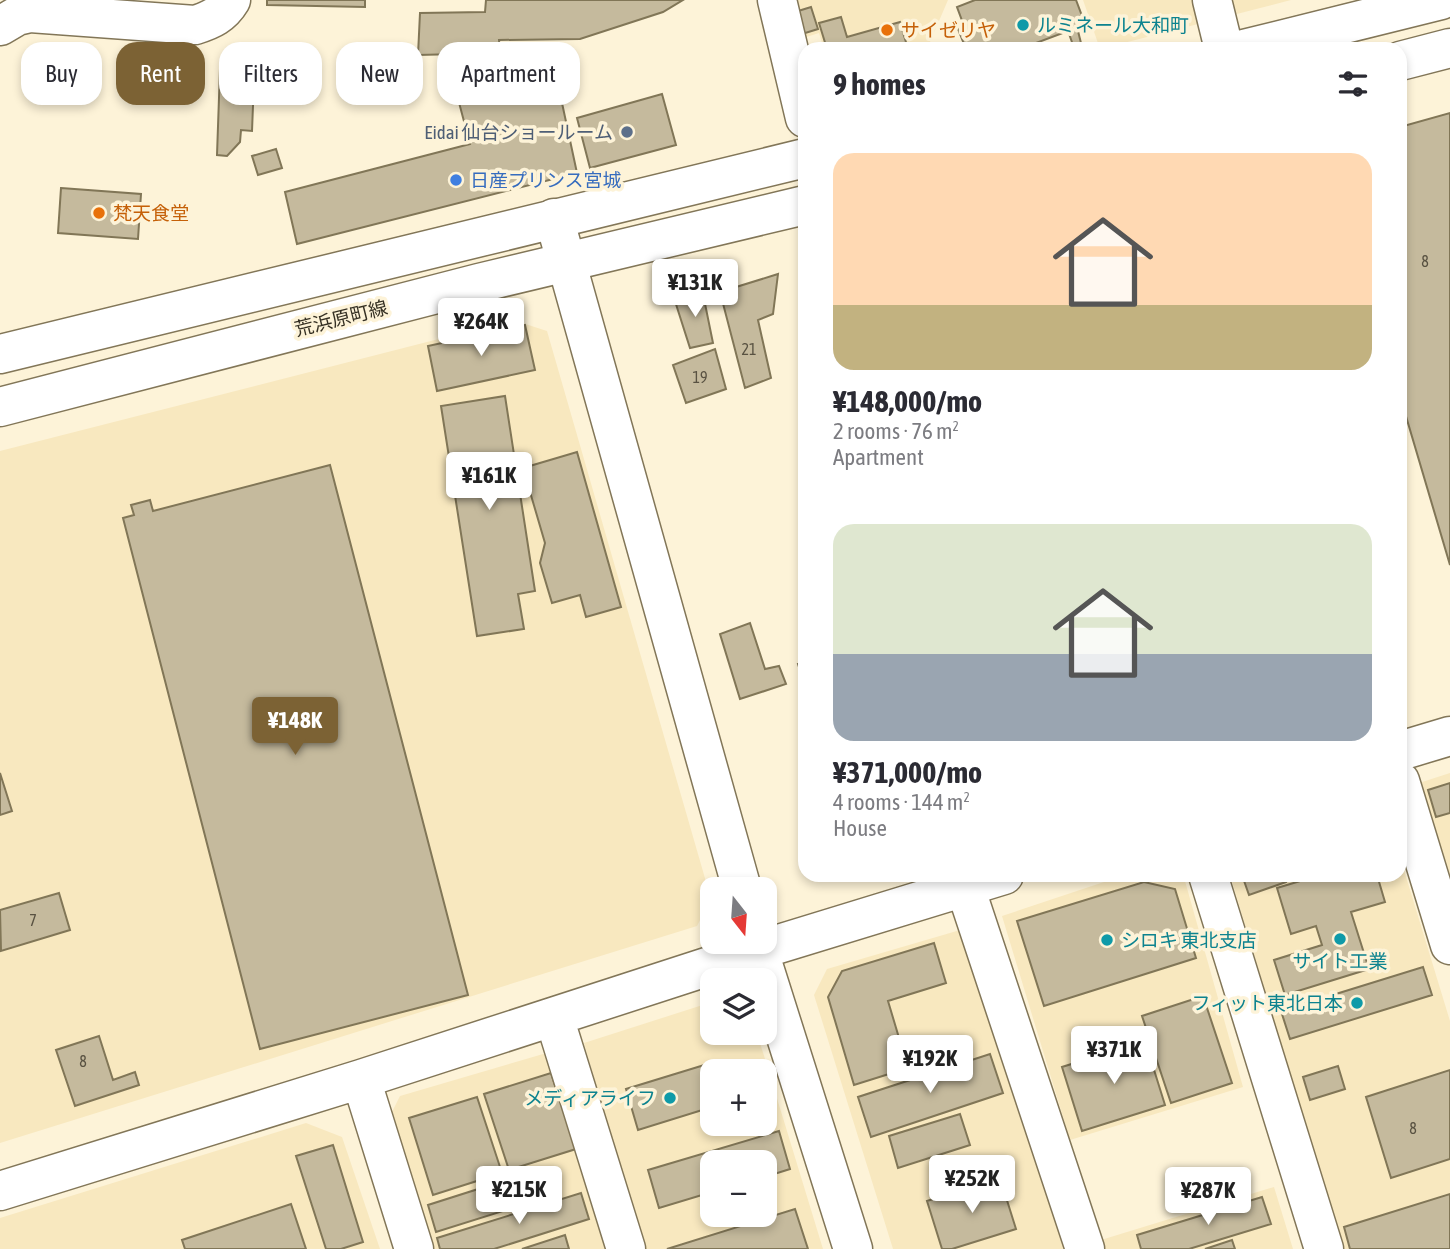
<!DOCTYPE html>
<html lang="en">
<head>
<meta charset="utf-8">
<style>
  :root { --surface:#fff; --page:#f2f2f3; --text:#2b2b33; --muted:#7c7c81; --accent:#7c6234 }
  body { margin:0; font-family:"Asap Condensed","Noto Sans JP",sans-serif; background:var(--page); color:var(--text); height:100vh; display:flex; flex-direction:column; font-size:26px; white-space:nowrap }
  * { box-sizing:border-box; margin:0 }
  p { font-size:23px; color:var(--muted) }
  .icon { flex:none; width:38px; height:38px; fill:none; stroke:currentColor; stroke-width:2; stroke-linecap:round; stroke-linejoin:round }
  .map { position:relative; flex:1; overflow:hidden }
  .side { position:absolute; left:798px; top:42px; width:609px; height:840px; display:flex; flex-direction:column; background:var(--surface); border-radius:21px; box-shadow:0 4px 10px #0003 }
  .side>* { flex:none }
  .hud { position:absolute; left:21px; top:42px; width:665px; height:63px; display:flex; gap:14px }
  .needle { width:46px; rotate:163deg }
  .controls { position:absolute; left:700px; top:877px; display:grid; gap:14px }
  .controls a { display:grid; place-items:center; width:77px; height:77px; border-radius:14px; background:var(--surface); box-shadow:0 4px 10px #0003; font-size:35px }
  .price { position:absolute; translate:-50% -60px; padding:0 16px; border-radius:7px; background:#fff; color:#222; font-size:23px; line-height:46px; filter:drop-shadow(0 2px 4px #0008) }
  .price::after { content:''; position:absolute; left:50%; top:42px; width:21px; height:16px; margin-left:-10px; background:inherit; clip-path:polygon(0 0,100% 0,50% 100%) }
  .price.current { background:var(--accent); color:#fff }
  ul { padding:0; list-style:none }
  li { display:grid; align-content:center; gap:14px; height:371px; padding:0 35px }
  li span { display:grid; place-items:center; height:217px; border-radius:21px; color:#555 }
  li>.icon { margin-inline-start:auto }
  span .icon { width:126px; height:126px; fill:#fffc; stroke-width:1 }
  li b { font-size:30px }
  h2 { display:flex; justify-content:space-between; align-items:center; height:84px; padding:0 35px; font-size:30px }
  .tag { padding:0 24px; border-radius:21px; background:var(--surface); box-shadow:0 4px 10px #0003; font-size:24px; line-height:63px }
  .tag.current { background:var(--accent); color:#fff }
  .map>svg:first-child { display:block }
  .built { fill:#f8e8bf; fill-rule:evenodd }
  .building { fill:#c5ba9d; stroke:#817657; stroke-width:2 }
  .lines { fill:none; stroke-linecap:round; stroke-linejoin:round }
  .minor-casing { stroke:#827658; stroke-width:41 }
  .major-casing { stroke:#827658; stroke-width:41 }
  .minor { stroke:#fff; stroke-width:38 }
  .major { stroke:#fff; stroke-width:38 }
  .culture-dot { fill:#0f9aa8; stroke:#fdf3d8; stroke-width:2.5 }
  .food-dot { fill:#e8710a; stroke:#fdf3d8; stroke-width:2.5 }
  .service-dot { fill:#5c6f8a; stroke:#fdf3d8; stroke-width:2.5 }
  .shop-dot { fill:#3f7fe0; stroke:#fdf3d8; stroke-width:2.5 }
  .labels { text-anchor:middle; stroke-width:7; stroke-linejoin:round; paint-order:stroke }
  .number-label { font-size:16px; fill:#595242 }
  .culture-label { font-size:19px; fill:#0d838f; stroke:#fdf3d8; text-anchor:start }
  .food-label { font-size:19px; fill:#c56008; stroke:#fdf3d8; text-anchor:start }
  .service-label { font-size:19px; fill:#4e5e75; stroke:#fdf3d8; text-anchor:end }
  .shop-label { font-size:19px; fill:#366cbe; stroke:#fdf3d8; text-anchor:start }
  .street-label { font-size:19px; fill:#353023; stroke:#fdf3d8 }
</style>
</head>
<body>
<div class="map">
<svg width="1450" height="1249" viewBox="0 0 1450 1249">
  <rect width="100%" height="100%" fill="#fdf3d8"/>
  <path class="built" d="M795,0h153l-21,49h-103l-5,-16 -19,6z
    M1083,0h121l-2,23 -102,26z
    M1225,0h66l-62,16z
    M513,320l34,11 164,568 -14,27 -697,217v-692z
    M1450,773v123l-34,-112z
    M1400,857l50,164v228h-107l-113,-374h170z
    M1125,875h40l20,6 58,206 -173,53 -68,-224z
    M967,928l102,321h-176l-79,-254 13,-26z
    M712,1002v30l45,1 66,216h-180l-59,-206zM712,1071h53v53h-53zM712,1162h53v52h-53z
    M550,1052l62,197h-181l-42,-131 11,-22z
    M306,1123l36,14 38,112h-380v-31z
    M1274,1187l19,62h-189l-3,-9z"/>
  <path class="building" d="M267,0h98v7l-98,-2z
    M486,0h197l-20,12 -83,27 -81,1 1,13 -82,2 2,-42 65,-1z
    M975,0h101l9,24 -8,3 4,16 -4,3 -4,-1 -5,-14 -48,18h-54l-8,-20 6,-3 -7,-19z
    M811,7l7,22 -16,5 -7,-22z
    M841,17l6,20 53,-15 8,27h-81l-8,-26z
    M220,69l15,1v9l19,1 -2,51 -11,-1 -1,12 -13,14 -10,-1z
    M559,89l18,84 -280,71 -12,-52 185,-48 -13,-49z
    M662,94l14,51 -86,23 -13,-50z
    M1450,113v452l-50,-169v-269z
    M276,149l6,19 -24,7 -6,-19z
    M61,188l80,6 -3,45 -80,-6z
    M778,274l-5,40 -15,6 13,58 -26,10 -25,-96z
    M702,289l11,54 -23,5 -16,-50z
    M525,325l10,45 -98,21 -9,-45z
    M715,349l11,40 -40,14 -13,-38z
    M505,396l30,195 -17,3 6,35 -47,7 -36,-230z
    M577,452l44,155 -35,10 -6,-22 -28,8 -12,-40 5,-20 -22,-75z
    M330,465l138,530 -208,54 -137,-531 11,-3 -3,-10 19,-5 3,11z
    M750,623l15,46 14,-3 7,18 -46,15 -20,-65z
    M805,662v24l-7,-22z
    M0,773l12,38 -12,4z
    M1450,783v30l-14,4 -8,-27z
    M1242,875h42l2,7 -37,13z
    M1320,875h57l8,27 -34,10 18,57 -84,26 -11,-35 48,-15 -6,-19 -25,8 -14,-46z
    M1144,882l31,7 21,69 -152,48 -27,-85z
    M59,893l11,37 -69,21 -1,-41z
    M934,943l12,40 -58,18 20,67 -54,17 -26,-88 14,-26z
    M1423,967l9,28 -142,44 -9,-28z
    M1203,996l29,87 -61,20 -29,-87z
    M99,1036l14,44 22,-8 4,13 -64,21 -19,-56z
    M1145,1041l20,64 -83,26 -20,-64z
    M990,1054l13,39 -132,44 -13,-40z
    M714,1062l3,9h-5v36l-74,23 -12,-41z
    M1338,1066l7,23 -35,11 -7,-23z
    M1450,1070v89l-59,19 -25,-81z
    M551,1073l25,76 -67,21 -25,-76z
    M477,1097l25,76 -69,22 -24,-77z
    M960,1114l10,31 -72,23 -9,-32z
    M779,1131l11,38 -25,8v-15h-53v30l-53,16 -11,-38z
    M333,1145l30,97 -22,7h-15l-30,-93z
    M990,1157l6,18 -59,19 -5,-18z
    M516,1177l9,27 -89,28 -8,-27z
    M1000,1178l16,51 -64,20h-10l-15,-48z
    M581,1193l8,26 -95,30h-54l-3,-11z
    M1450,1194v55h-100l-6,-22z
    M1262,1197l9,27 -82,25h-48l-4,-14z
    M291,1204l15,45h-121l-3,-9z
    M795,1209l13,40h-141z
    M565,1235l4,14h-47z
    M1232,1240l3,9h-30z"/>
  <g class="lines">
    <defs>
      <path id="minor" d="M777,0l28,118
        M1212,0l12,49
        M0,26l17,-10 13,-3 165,12c16,-5 27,-10 36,-25
        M554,218l188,671
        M1400,751l50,-15
        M1400,781l50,164
        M1208,875l116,374
        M965,887l120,362
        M756,942l97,307
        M554,1017l72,232
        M361,1079l53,170
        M0,1191l361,-112 398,-129 245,-75"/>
      <path id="major" d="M1244,49l197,-49
        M1400,61l50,-13
        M0,354l805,-196
        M0,407l479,-124 326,-78"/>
    </defs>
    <use href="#minor" class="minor-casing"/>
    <use href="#major" class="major-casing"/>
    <use href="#minor" class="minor"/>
    <use href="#major" class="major"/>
  </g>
  <g class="culture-dot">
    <circle cx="1023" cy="25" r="7"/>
    <circle cx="1340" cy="939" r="7"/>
    <circle cx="1107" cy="940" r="7"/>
    <circle cx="1357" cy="1003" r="7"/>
    <circle cx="670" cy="1098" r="7"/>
  </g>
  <g class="food-dot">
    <circle cx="887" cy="30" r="7"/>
    <circle cx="99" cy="213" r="7"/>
  </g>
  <circle class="service-dot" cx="627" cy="132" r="7"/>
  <circle class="shop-dot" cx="456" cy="180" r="7"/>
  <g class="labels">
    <g class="number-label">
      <text x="1425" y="267">8</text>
      <text x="749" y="355">21</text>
      <text x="700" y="383">19</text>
      <text x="33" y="926">7</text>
      <text x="83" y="1067">8</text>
      <text x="1413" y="1134">8</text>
    </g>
    <g class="culture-label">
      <text x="1037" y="32">ルミネール大和町</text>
      <text x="1121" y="947">シロキ 東北支店</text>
      <text x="1340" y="968" text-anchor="middle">サイト工業</text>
      <text x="1343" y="1010" text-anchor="end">フィット東北日本</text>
      <text x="656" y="1105" text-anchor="end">メディアライフ</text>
    </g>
    <g class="food-label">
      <text x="901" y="37">サイゼリヤ</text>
      <text x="113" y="220">梵天食堂</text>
    </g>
    <g class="service-label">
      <text x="613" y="139">Eidai 仙台ショールーム</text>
    </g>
    <g class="shop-label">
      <text x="470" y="187">日産プリンス宮城</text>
    </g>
    <g class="street-label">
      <text transform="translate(341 318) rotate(-14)" y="7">荒浜原町線</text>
    </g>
  </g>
</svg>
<div class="controls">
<a><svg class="needle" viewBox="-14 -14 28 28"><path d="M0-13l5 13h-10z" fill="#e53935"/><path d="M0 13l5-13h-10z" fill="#7c7c81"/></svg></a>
<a><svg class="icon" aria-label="layers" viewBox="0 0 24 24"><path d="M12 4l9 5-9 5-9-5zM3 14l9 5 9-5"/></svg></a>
<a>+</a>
<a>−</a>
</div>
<b class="price" style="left:695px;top:319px">¥131K</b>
<b class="price" style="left:481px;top:358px">¥264K</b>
<b class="price" style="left:489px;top:512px">¥161K</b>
<b class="price current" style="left:295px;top:757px">¥148K</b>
<b class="price" style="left:1114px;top:1086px">¥371K</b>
<b class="price" style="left:930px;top:1095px">¥192K</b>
<b class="price" style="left:972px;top:1215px">¥252K</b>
<b class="price" style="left:519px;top:1226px">¥215K</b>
<b class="price" style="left:1208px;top:1227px">¥287K</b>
<div class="hud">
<a class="tag">Buy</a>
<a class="tag current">Rent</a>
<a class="tag">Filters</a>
<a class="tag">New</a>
<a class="tag">Apartment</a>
</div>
<section class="side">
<h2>9 homes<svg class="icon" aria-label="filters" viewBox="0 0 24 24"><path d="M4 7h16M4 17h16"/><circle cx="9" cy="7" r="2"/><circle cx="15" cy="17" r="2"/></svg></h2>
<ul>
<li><span style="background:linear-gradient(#ffd9b3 70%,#c2b280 0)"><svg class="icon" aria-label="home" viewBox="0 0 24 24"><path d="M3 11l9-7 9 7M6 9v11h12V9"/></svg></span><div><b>¥148,000/mo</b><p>2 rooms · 76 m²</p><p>Apartment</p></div></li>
<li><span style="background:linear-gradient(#dfe7d0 60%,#9aa5b1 0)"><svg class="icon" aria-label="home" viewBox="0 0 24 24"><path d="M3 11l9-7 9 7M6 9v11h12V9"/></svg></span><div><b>¥371,000/mo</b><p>4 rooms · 144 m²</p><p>House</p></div></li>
</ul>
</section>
</div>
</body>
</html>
